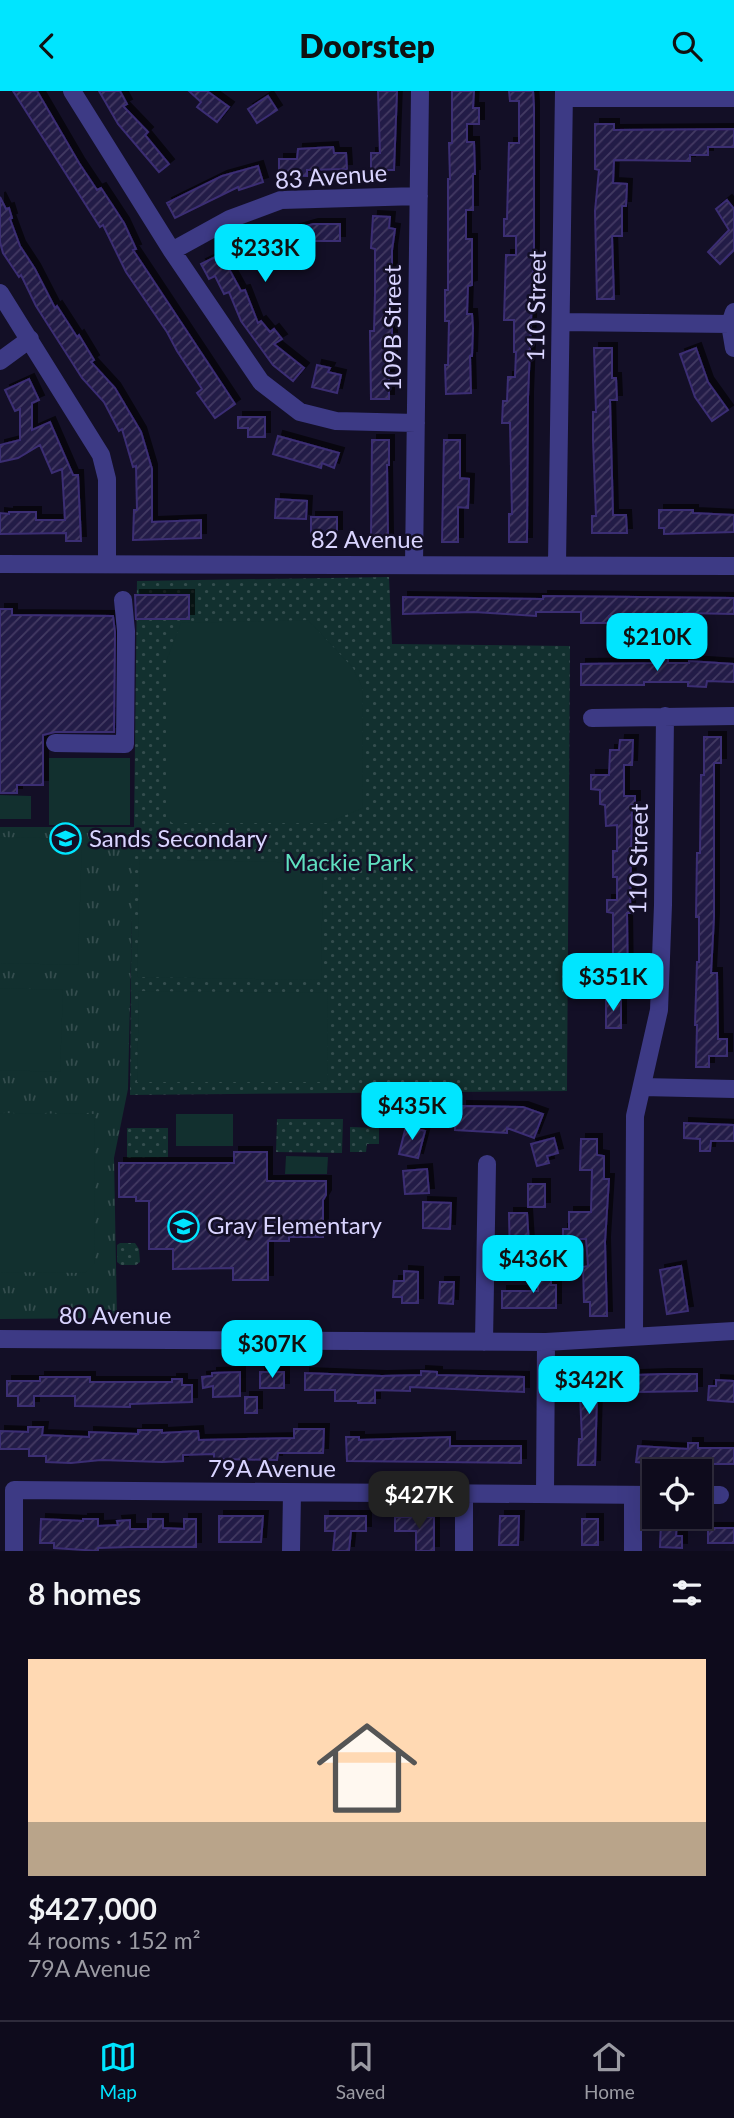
<!DOCTYPE html>
<html lang="en">
<head>
<meta charset="utf-8">
<style>
  :root { --surface:#0e0b1c; --page:#171425; --text:#f1f3f6; --muted:#9b9ba3; --line:#2e2b3b; --accent:#00e5ff }
  body { margin:0; font-family:Lato,sans-serif; background:var(--page); color:var(--text); height:100vh; display:flex; flex-direction:column; font-size:26px; white-space:nowrap }
  * { box-sizing:border-box; margin:0 }
  p { font-size:23px; color:var(--muted) }
  .icon { flex:none; width:38px; height:38px; fill:none; stroke:currentColor; stroke-width:2; stroke-linecap:round; stroke-linejoin:round }
  .map { position:relative; height:1460px; overflow:hidden }
  .drawer { display:flex; flex-direction:column; background:var(--surface); flex:1 }
  .drawer>* { flex:none }
  .tools { position:absolute; left:642px; top:1368px; display:grid; gap:14px }
  .tools a { display:grid; place-items:center; width:70px; height:70px; border-radius:0px; background:var(--surface); box-shadow:0 7px 28px #0002,0 0 0 2px var(--line); font-size:35px }
  .price { position:absolute; translate:-50% -60px; padding:0 16px; border-radius:14px; background:var(--accent); color:#111; font-size:23px; line-height:46px; filter:drop-shadow(0 2px 4px #0008) }
  .price::after { content:''; position:absolute; left:50%; top:42px; width:21px; height:16px; margin-left:-10px; background:inherit; clip-path:polygon(0 0,100% 0,50% 100%) }
  .price.active { background:#222; color:#fff }
  ul { padding:0; list-style:none }
  li { display:grid; align-content:center; gap:14px; height:371px; padding:0 28px }
  li+li { border-top:2px solid var(--line) }
  li span { display:grid; place-items:center; height:217px; border-radius:0px; color:#555 }
  li>.icon { margin-inline-start:auto }
  span .icon { width:126px; height:126px; fill:#fffc; stroke-width:1 }
  li b { font-size:30px }
  h2 { display:flex; justify-content:space-between; align-items:center; height:84px; padding:0 28px; font-size:30px }
  header { display:flex; justify-content:space-between; align-items:center; height:91px; padding:0 28px; background:var(--accent); color:#111; font-size:32px; font-weight:800 }
  .menu { display:flex; justify-content:space-around; align-items:center; height:98px; border-top:2px solid var(--line); background:var(--surface); font-size:19px; color:var(--muted) }
  .menu a { display:grid; justify-items:center; gap:4px }
  .menu .active { color:var(--accent) }
  .map>svg:first-child { display:block }
  .grass { fill:url(#grass-tufts) }
  .park { fill:url(#park-dots) }
  .garden { fill:#12302f }
  .building { fill:url(#building-hatch); stroke:#3b2d73; stroke-width:2; filter:url(#shadow) }
  .lines { fill:none; stroke-linecap:round; stroke-linejoin:round }
  .minor { stroke:#3d3a85; stroke-width:18 }
  .labels { text-anchor:middle; stroke-width:5; stroke-linejoin:round; paint-order:stroke }
  .street-label { font-size:24px; fill:#d9d4ff; stroke:#130f26 }
  .poi-label { font-size:24px; fill:#d9d4ff; stroke:#130f26; text-anchor:start }
  .park-label { font-size:24px; fill:#5fe0c0; stroke:#130f26 }
</style>
</head>
<body>
<header><svg class="icon" aria-label="back" viewBox="0 0 24 24"><path d="M15 5l-7 7 7 7"/></svg>Doorstep<svg class="icon" aria-label="search" viewBox="0 0 24 24"><circle cx="10" cy="10" r="6"/><path d="M15 15l6 6"/></svg></header>
<div class="map">
<svg width="734" height="1460" viewBox="0 0 734 1460">
  <defs>
    <pattern id="grass-tufts" width="24" height="20" patternUnits="userSpaceOnUse" patternTransform="scale(1.75)"><rect width="24" height="20" fill="#12302f"/><path d="M3 7l-1-3M5 7V3M7 7l1-3M15 17l-1-3M17 17v-4M19 17l1-3" fill="none" stroke="#344d4e"/></pattern>
    <pattern id="park-dots" width="8" height="8" patternUnits="userSpaceOnUse" patternTransform="scale(1.75)"><rect width="8" height="8" fill="#12302f"/><path d="M2 2h.1M6 6h.1" fill="none" stroke="#344d4e" stroke-width="1.8" stroke-linecap="round"/></pattern>
    <pattern id="building-hatch" width="6" height="6" patternUnits="userSpaceOnUse" patternTransform="scale(1.75)"><rect width="6" height="6" fill="#241b47"/><path d="M-1 1l2-2M0 6l6-6M5 7l2-2" fill="none" stroke="#433b63"/></pattern>
    <filter id="shadow"><feDropShadow dx="5" dy="-5" stdDeviation="0" flood-color="#0009"/></filter>
  </defs>
  <rect width="100%" height="100%" fill="#130f26"/>
  <path class="grass" d="M0,736h134l-6,262 -14,69 3,160 -117,1z"/>
  <path class="park" d="M389,486l3,67 178,2 -3,445 -437,4 2,-244 2,-25 3,-245z
    M277,1028h66l-1,34 -66,-1z
    M350,1036l29,1v16h-12l-1,8h-16z
    M127,1037h41v29l-41,1z
    M120,1152h15l4,6 1,13 -4,3h-15l-4,-3v-17z"/>
  <path class="garden" d="M308,529l45,48 9,19 1,121 -36,15h-155l-6,-7v-154l15,-39z
    M49,667h81v67h-81z
    M0,704l31,1v23h-31z
    M0,746l82,2 -4,126 -78,-2z
    M140,768l183,4 -2,117 -184,-3z
    M0,897l63,2 -3,82 -60,-2z
    M139,900l189,2 -1,89h-190z
    M0,1022l95,1 -1,150 -9,9 -85,-1z
    M176,1023h57v32h-57z
    M286,1065l42,1 -1,17h-42z"/>
  <path class="building" d="M13,0h24l42,72 18,27 4,-2 23,35 12,26 -3,1 102,154 -20,14 -18,-25 5,-4 -25,-38 -10,-19 -41,-60 -23,-47 -3,2z
    M99,0h21l7,13 -4,2 25,26 -3,3 24,29 -10,8 -41,-48z
    M189,0h18l22,16 -12,15 -20,-15 4,-5z
    M378,0h19l-3,79h-23v-17h9z
    M452,0h22l-1,17h6v16h-12v18h7l1,32h-2v36h-7v29h6v46l-4,1 -1,28h5l1,14 -1,28h-2l1,37 -25,1 -1,-29h3l1,-44h-4v-31h3v-111h2l-1,-36h3z
    M509,0h24l1,16v141l-6,149 -1,145h-18v-28h3l-2,-91h-8l1,-22h4l1,-24h7l1,-25h-2v-32h-10l2,-65h10v-19h-12v-17h3l2,-76h10v-42h-9z
    M268,5l9,14 -20,13 -9,-14z
    M595,33h19v6l120,-1v18h-26v8h-18v6l-76,-1 -1,23 14,1 -1,22h-4v30h-10l2,63h-17l-2,-88 4,-41 -4,-1z
    M333,56l1,6h12l1,16 -40,1v6l-28,-1v-16h18l1,-10z
    M258,75l5,16 -24,8 -1,-3 -63,31 -8,-15 55,-27z
    M0,106l6,12 3,-1 3,10 -2,1 10,27 15,23 20,39 2,-2 20,31 2,-2 15,25 -3,2 24,26 26,44 11,37v53l49,-2v18l-68,2 1,-30h3l-1,-44 -3,1 -11,-38 -3,2 -15,-29 -22,-24 -46,-72 -15,-31 -2,2 -16,-24 -3,-11z
    M727,109l7,9v41l-14,14 -12,-12 21,-22 -13,-21z
    M373,125l17,1 -1,11 6,1 -3,21v114h-3v35h-18l-1,-68h4l1,-37v-45l-4,-1z
    M313,133h27v17h-38l1,4 -28,7 -46,17 12,22 4,-1 13,33 3,-2 9,11 4,-3 8,10 -8,5 30,24 -11,13 -20,-16 -32,-44 -12,-29 -5,2 -9,-18 -6,3 -8,-15 39,-19z
    M594,257h18v30h4l1,22h-7l3,115h13l1,18h-35v-17h4l-3,-76v-28h3z
    M696,257l12,34 20,28 -16,11 -17,-24 -15,-43z
    M317,274l13,3 -2,4 13,3 -4,18 -25,-6z
    M29,288l10,21 -7,3v27l18,-8 23,53h5l3,66h-15v-8l-66,1v-21l9,1v-2h27v8h29l-3,-51 -10,4 -12,-28 -22,13 -18,4v-17l20,-5v-31l-5,2 -10,-21z
    M238,326h27v20h-17v-9h-10z
    M278,345l61,17 -5,15 -12,-5 -1,5 -48,-14z
    M372,349h17v25h-2l1,73h-17z
    M444,349h16v38l9,1 -1,29 -10,-1v35h-16z
    M276,408l31,2 -1,18 -31,-1z
    M659,419h34v3l41,2v17l-70,2v-6h-5z
    M311,426h26v17h-26z
    M135,504h54v24h-53z
    M543,505l191,2v16l-50,-1v3h-75v7h-28v-11h-45v4l-62,-4 -71,2v-17l140,2z
    M0,518h12v6l101,1 2,16 -1,100h-59l-12,3v50h-26v8h-17z
    M657,566h11v6h21v-2l45,3v18l-27,-1 -1,6 -18,-1v-4h-44v3h-63v-21l76,-1z
    M704,646h17v26h-7v154l-3,56h6l1,66h9v17h-18v11h-13l1,-42h-2l2,-63h2v-45h-3l1,-64h3l1,-78h3z
    M620,649h13l-1,25h-8v31h11v9h-3l-2,108h-3l1,78 -15,-1v-77l-6,-1v-12h10v-23h-4v-26h4v-26l-11,1 -1,-21 -5,-1v-14l-9,-1v-14h18l1,-25h9z
    M606,907h15v30h-15z
    M426,1004l16,16 -14,15 -17,-15z
    M462,1015l61,1 20,7 -9,24 -27,-10v5l-52,-3v-16h7z
    M684,1032l50,2v16h-23l-1,10h-10v-12l-16,-1z
    M406,1035l19,5 -7,27 -19,-4z
    M554,1047l4,15 -11,3 2,7 -12,3 -6,-22z
    M581,1048h16v16l7,1v23h5l-4,63 2,74h-17v-14h-6l-1,-35 5,-1 -2,-27h-23v-10h6v-17h22l1,-42h-12z
    M234,1061h33v29h59v14l-3,5v37h-34v4h-21v39h-35v-12l-60,1v-20h-24v-48h-13v-4h-17v-34h115z
    M427,1078l2,24 -24,1 -2,-23z
    M528,1093h17v23h-17z
    M423,1111l28,1 -1,26 -27,-1z
    M509,1122h18l3,48h-20z
    M681,1175l7,45 -21,3 -7,-44z
    M538,1178h13v16h5v23h-54v-17h36z
    M404,1180l14,1v31h-16v-6h-9l1,-16h10z
    M440,1191h14l-1,22 -14,-1z
    M421,1280l16,1v3l87,2v15l-114,-5v4l-35,-1v13h-17v-2h-23v-11h-30v-17l77,3 39,-1z
    M240,1281v24l-27,1v-11l-10,2 -1,-11 10,-1v-3z
    M260,1281h24v16h-24z
    M579,1281h21v24h-3l-2,69h-17l1,-26h3z
    M664,1283h33v17l-60,1 -1,-17z
    M40,1286h50v5h82v-3h10v6h10v17l-62,2v3l-55,-1v-10h-41v10h-16v-10h-11v-15h33z
    M716,1289l18,1v21l-26,-2 1,-14h7z
    M245,1306h12v16h-12z
    M28,1336h15l-1,8 47,2v-5l49,2v-4h24v3l36,-2 1,9 95,-2v-9h30l-1,24h-45l-1,7 -63,-1v-5l-31,1v6l-21,1 -61,-2 -30,3 -25,-1v-6h-17v-7h-29v-18l28,1z
    M346,1346h13v3l91,-3v9h71v17l-174,-2z
    M688,1352h10v5h36v16h-78l-20,-2 2,-16 50,3z
    M219,1425h44l-2,26h-42z
    M325,1425h41v15h-15l-2,20h-16l2,-20h-10z
    M500,1425h19l-1,29h-19z
    M395,1426h39v34h-18v-20h-21z
    M41,1428l42,2v-2h15v7l20,-1 -1,-4 13,-1v9h18v-10h15v9l21,1v-10h12v28h-66l-32,1v3l-44,-3v-5h-14z
    M582,1428h16v26h-16z
    M661,1431h16l-1,14h6v12l-22,-1z
    M708,1437h26v15h-26z"/>
  <g class="lines">
    <path class="minor" d="M72,0l100,160 89,131 39,30 36,9 80,2
      M564,7h170
      M172,160l58,-32 51,-19 138,-4
      M0,202l101,162 6,24v85
      M734,221l-4,12 4,24
      M561,231l169,2
      M0,270l30,-22
      M0,473l734,2
      M557,473l7,-473
      M414,474l6,-474
      M592,627l142,-2
      M55,652l70,1 1,-113 -3,-31
      M642,996l92,2
      M634,1245l1,-220 24,-106 4,-105 2,-189
      M0,1248l546,3 188,-11
      M484,1251l3,-178
      M545,1403l1,-152
      M700,1404h20
      M14,1460v-61l640,5
      M291,1460l1,-58
      M464,1460v-57
      M633,1460v-56"/>
  </g>
  <defs>
    <symbol id="school-ring" viewBox="-11 -11 22 22"><circle r="9.5" fill="#130f26" stroke="#00e5ff" stroke-width="1.5"/><path d="M0-5L7-2L0 1L-7-2ZM-4 1L0 2.5L4 1V4Q0 6-4 4Z" fill="#00e5ff"/></symbol>
  </defs>
  <g fill-rule="evenodd">
    <use href="#school-ring" x="48" y="730" width="35" height="35"/>
    <use href="#school-ring" x="166" y="1118" width="35" height="35"/>
  </g>
  <g class="labels">
    <g class="street-label">
      <text transform="translate(331 86) rotate(-4)" y="8">83 Avenue</text>
      <text transform="translate(537 215) rotate(-89)" y="8">110 Street</text>
      <text transform="translate(393 237) rotate(-90)" y="8">109B Street</text>
      <text x="367" y="457">82 Avenue</text>
      <text transform="translate(639 768) rotate(-89)" y="8">110 Street</text>
      <text x="115" y="1233">80 Avenue</text>
      <text x="272" y="1386">79A Avenue</text>
    </g>
    <g class="poi-label">
      <text x="89" y="756">Sands Secondary</text>
      <text x="207" y="1143">Gray Elementary</text>
    </g>
    <g class="park-label">
      <text x="349" y="780">Mackie Park</text>
    </g>
  </g>
</svg>
<div class="tools">
<a><svg class="icon" aria-label="locate" viewBox="0 0 24 24"><circle cx="12" cy="12" r="6"/><path d="M12 2v4M12 18v4M2 12h4M18 12h4"/></svg></a>
</div>
<b class="price" style="left:265px;top:193px">$233K</b>
<b class="price" style="left:657px;top:582px">$210K</b>
<b class="price" style="left:613px;top:922px">$351K</b>
<b class="price" style="left:412px;top:1051px">$435K</b>
<b class="price" style="left:533px;top:1204px">$436K</b>
<b class="price" style="left:272px;top:1289px">$307K</b>
<b class="price" style="left:589px;top:1325px">$342K</b>
<b class="price active" style="left:419px;top:1440px">$427K</b>
</div>
<section class="drawer">
<h2>8 homes<svg class="icon" aria-label="filters" viewBox="0 0 24 24"><path d="M4 7h16M4 17h16"/><circle cx="9" cy="7" r="2"/><circle cx="15" cy="17" r="2"/></svg></h2>
<ul>
<li><span style="background:linear-gradient(#ffd9b3 75%,#b9a48a 0)"><svg class="icon" aria-label="home" viewBox="0 0 24 24"><path d="M3 11l9-7 9 7M6 9v11h12V9"/></svg></span><div><b>$427,000</b><p>4 rooms · 152 m²</p><p>79A Avenue</p></div></li>
</ul>
</section>
<nav class="menu">
<a class="active"><svg class="icon" aria-label="map" viewBox="0 0 24 24"><path d="M3 6l6-2 6 2 6-2v14l-6 2-6-2-6 2zM9 4v14M15 6v14"/></svg>Map</a>
<a><svg class="icon" aria-label="saved" viewBox="0 0 24 24"><path d="M7 4h10v16l-5-4-5 4z"/></svg>Saved</a>
<a><svg class="icon" aria-label="home" viewBox="0 0 24 24"><path d="M3 11l9-7 9 7M6 9v11h12V9"/></svg>Home</a>
</nav>
</body>
</html>
